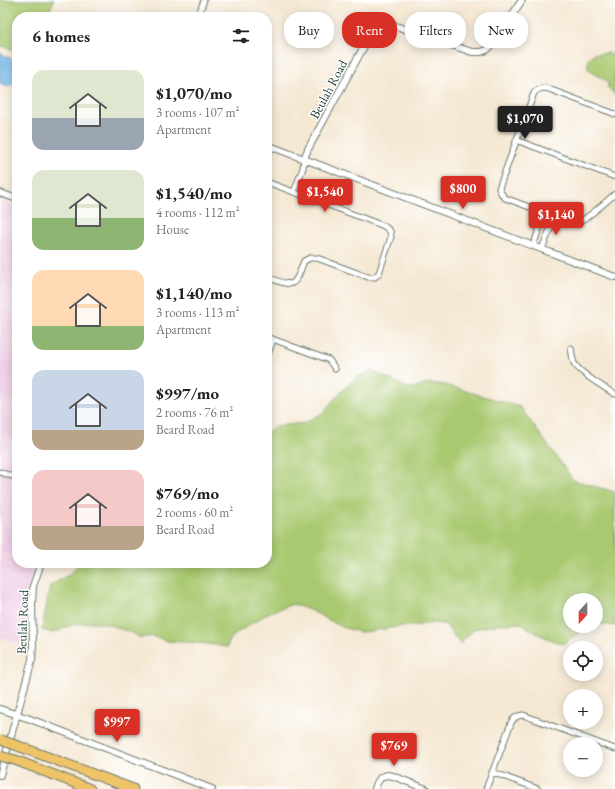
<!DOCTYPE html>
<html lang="en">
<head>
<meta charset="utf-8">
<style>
  :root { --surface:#fff; --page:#f6f6f6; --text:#222; --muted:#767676; --accent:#d93025 }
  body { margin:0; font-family:"EB Garamond",serif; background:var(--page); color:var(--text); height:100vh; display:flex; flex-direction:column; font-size:15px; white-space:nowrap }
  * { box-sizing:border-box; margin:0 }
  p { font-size:13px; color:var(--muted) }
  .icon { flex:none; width:22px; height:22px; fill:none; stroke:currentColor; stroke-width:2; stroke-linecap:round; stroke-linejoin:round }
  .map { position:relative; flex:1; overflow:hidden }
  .sheet { position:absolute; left:12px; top:12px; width:260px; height:556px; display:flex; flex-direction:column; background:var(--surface); border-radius:16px; box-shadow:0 2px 10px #0003 }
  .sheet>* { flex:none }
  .top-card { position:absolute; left:284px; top:12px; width:271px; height:36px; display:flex; gap:8px }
  .needle { width:26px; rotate:201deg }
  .controls { position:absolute; left:563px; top:593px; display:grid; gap:8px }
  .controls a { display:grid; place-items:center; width:40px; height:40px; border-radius:50%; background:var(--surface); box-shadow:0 2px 10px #0003; font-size:20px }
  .price { position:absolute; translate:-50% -34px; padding:0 9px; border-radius:4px; background:var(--accent); color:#fff; font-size:13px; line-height:26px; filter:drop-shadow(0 1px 2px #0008) }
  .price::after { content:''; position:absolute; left:50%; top:24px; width:12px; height:9px; margin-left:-6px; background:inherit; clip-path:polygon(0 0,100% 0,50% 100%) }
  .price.on { background:#222; color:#fff }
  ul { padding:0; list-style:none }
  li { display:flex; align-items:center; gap:12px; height:100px; padding:0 20px }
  li span { display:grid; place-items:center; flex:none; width:112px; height:80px; border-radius:12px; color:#555 }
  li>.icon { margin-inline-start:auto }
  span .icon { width:48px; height:48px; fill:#fffc; stroke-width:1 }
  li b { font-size:17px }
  h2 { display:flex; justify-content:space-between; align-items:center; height:48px; padding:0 20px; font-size:17px }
  .tag { padding:0 14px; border-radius:16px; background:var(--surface); box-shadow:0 2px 10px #0003; font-size:14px; line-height:36px }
  .tag.on { background:var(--accent); color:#fff }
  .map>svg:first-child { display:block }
  .built { fill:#efd0e6 }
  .green { fill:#a9c970; stroke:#648352 }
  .water { fill:#71b7e8; stroke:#487a8e }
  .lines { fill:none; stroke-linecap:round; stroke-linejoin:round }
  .minor-casing { stroke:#6a796c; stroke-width:7 }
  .tertiary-casing { stroke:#6a796c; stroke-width:8 }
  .motorway-casing { stroke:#6a796c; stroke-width:11 }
  .minor { stroke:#fff; stroke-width:5 }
  .tertiary { stroke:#fff; stroke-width:6 }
  .motorway { stroke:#efc469; stroke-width:9 }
  .motorway-bridge-casing { stroke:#6a796c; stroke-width:11; stroke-linecap:butt }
  .motorway-bridge { stroke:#efc469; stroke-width:9 }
  .labels { text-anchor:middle; stroke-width:3; stroke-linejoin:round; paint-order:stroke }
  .street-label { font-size:13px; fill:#1f3d34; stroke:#fff }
</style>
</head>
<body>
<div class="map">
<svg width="615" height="789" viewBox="0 0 615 789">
  <rect width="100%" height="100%" fill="#fff"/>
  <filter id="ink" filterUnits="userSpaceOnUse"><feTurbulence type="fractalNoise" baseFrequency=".025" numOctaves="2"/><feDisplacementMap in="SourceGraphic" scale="8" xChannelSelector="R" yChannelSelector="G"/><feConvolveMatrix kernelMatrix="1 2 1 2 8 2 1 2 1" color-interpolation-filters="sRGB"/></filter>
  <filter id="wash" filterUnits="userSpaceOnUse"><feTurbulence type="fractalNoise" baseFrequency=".012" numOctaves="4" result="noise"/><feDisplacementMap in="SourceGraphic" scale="16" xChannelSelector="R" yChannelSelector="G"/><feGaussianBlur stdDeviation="0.9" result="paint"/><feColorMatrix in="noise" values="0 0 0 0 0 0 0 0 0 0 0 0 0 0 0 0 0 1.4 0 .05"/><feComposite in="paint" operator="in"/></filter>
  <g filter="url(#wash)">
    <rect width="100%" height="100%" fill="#f5e8d3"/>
    <path class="built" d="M0,200l17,7v356h18l-4,15 -5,23 1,46 -27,-10z"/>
    <path class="green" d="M0,0h54l-7,17h-30v34l-17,-6z
      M608,53l7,4v38l-7,-7v-5c-6,-7 -14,-7 -20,-14v-10l5,-5z
      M371,370l37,18h8l12,-5 18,2 74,22 46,63 7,10 42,12v134l-19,-3v-23h-26v26h20l-28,18 -22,-9 -20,-12 -20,1 -26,5 -14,15 -15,-20 -13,-1 -17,3h-14l-28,5 -13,1 -18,-5 -30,-16 -19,-7 -23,8 -29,18 -10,8 -4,9 -26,-4 -33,-2 -16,-5 -12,2 -5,-4 -29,-10 -14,-2 -20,3 -19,8 -11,-3 8,-44 20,-12 10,-11h187v-131l9,-6 28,-3 19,-10 12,-15 19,-19z"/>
    <path class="water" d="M0,53l17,9c0,10 1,18 -8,25l-4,-1 -5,-2z"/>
  </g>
  <g filter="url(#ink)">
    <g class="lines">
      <defs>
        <path id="minor" d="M198,17l6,-17
          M615,114l-69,-26c-6,0 -9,1 -12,5l-35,95 2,5 4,5 65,24c2,1 4,1 6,1 8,-1 32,-23 39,-29
          M516,140l99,37
          M267,182l117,44 6,5 1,6 -12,36 -4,4h-7l-51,-19h-7l-6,3c-10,28 -10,26 -37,16
          M294,192l9,-24 1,-9
          M533,246l12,-33
          M542,249l13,-32
          M267,337l62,23 6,9
          M571,348c1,5 1,10 3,15 5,10 31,25 41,31
          M267,357l6,-17
          M0,472l17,6
          M492,772l46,17
          M486,789l25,-66c3,-6 6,-7 12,-8l92,34"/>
        <path id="tertiary" d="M267,145l348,132
          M304,159l4,-10 66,-121 6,-4h10l82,28h9l6,-2 7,-7 28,-43
          M0,193l17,6
          M0,709l30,10 182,70
          M0,775l32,-115 1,-16 -1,-39 1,-19 8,-23
          M375,789l2,-6 4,-6 6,-2 6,1 33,13"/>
        <path id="motorway" d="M18,746l115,43
          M15,760l75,29"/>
      </defs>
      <use href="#minor" class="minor-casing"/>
      <use href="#tertiary" class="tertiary-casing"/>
      <use href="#motorway" class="motorway-casing"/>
      <use href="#minor" class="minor"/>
      <use href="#tertiary" class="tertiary"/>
      <use href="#motorway" class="motorway"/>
      <defs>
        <path id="motorway-bridge" d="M1,740l17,6
          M0,756l15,4"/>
      </defs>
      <use href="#motorway-bridge" class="motorway-bridge-casing"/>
      <use href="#motorway-bridge" class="motorway-bridge"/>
    </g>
  </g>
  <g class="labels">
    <g class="street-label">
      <text transform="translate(328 89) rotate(-62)" y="5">Beulah Road</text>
      <text transform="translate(22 622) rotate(-88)" y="5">Beulah Road</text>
    </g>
  </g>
</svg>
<div class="controls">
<a><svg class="needle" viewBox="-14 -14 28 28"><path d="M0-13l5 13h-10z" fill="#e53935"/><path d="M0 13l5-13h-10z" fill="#767676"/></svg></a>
<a><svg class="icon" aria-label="locate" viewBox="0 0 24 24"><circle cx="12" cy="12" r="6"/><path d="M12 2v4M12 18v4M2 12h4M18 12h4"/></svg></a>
<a>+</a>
<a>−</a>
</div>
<b class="price on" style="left:525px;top:140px">$1,070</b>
<b class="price" style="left:463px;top:210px">$800</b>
<b class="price" style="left:325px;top:213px">$1,540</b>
<b class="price" style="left:556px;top:236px">$1,140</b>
<b class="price" style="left:117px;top:743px">$997</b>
<b class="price" style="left:394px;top:767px">$769</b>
<div class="top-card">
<a class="tag">Buy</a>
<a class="tag on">Rent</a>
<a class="tag">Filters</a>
<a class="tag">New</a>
</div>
<section class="sheet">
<h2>6 homes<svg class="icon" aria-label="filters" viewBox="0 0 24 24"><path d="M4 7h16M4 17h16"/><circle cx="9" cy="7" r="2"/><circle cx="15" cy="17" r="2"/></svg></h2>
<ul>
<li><span style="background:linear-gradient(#dfe7d0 60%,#9aa5b1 0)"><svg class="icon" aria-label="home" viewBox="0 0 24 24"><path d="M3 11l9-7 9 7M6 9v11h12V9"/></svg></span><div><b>$1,070/mo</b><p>3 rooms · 107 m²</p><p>Apartment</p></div></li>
<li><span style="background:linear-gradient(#dfe7d0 60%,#8fb573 0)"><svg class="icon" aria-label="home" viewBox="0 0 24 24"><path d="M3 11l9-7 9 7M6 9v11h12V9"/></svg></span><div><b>$1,540/mo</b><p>4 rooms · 112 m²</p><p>House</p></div></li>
<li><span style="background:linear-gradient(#ffd9b3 70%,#8fb573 0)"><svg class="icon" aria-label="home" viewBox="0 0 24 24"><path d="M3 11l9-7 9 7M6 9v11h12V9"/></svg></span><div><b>$1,140/mo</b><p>3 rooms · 113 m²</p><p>Apartment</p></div></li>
<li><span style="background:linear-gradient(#c9d6e8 75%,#b9a48a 0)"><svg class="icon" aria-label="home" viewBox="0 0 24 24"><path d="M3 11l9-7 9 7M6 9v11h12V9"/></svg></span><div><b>$997/mo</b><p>2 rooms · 76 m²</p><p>Beard Road</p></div></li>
<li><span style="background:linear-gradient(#f6c9c9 70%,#b9a48a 0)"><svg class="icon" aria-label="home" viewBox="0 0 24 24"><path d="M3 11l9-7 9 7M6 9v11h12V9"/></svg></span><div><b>$769/mo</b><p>2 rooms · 60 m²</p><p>Beard Road</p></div></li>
</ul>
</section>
</div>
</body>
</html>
